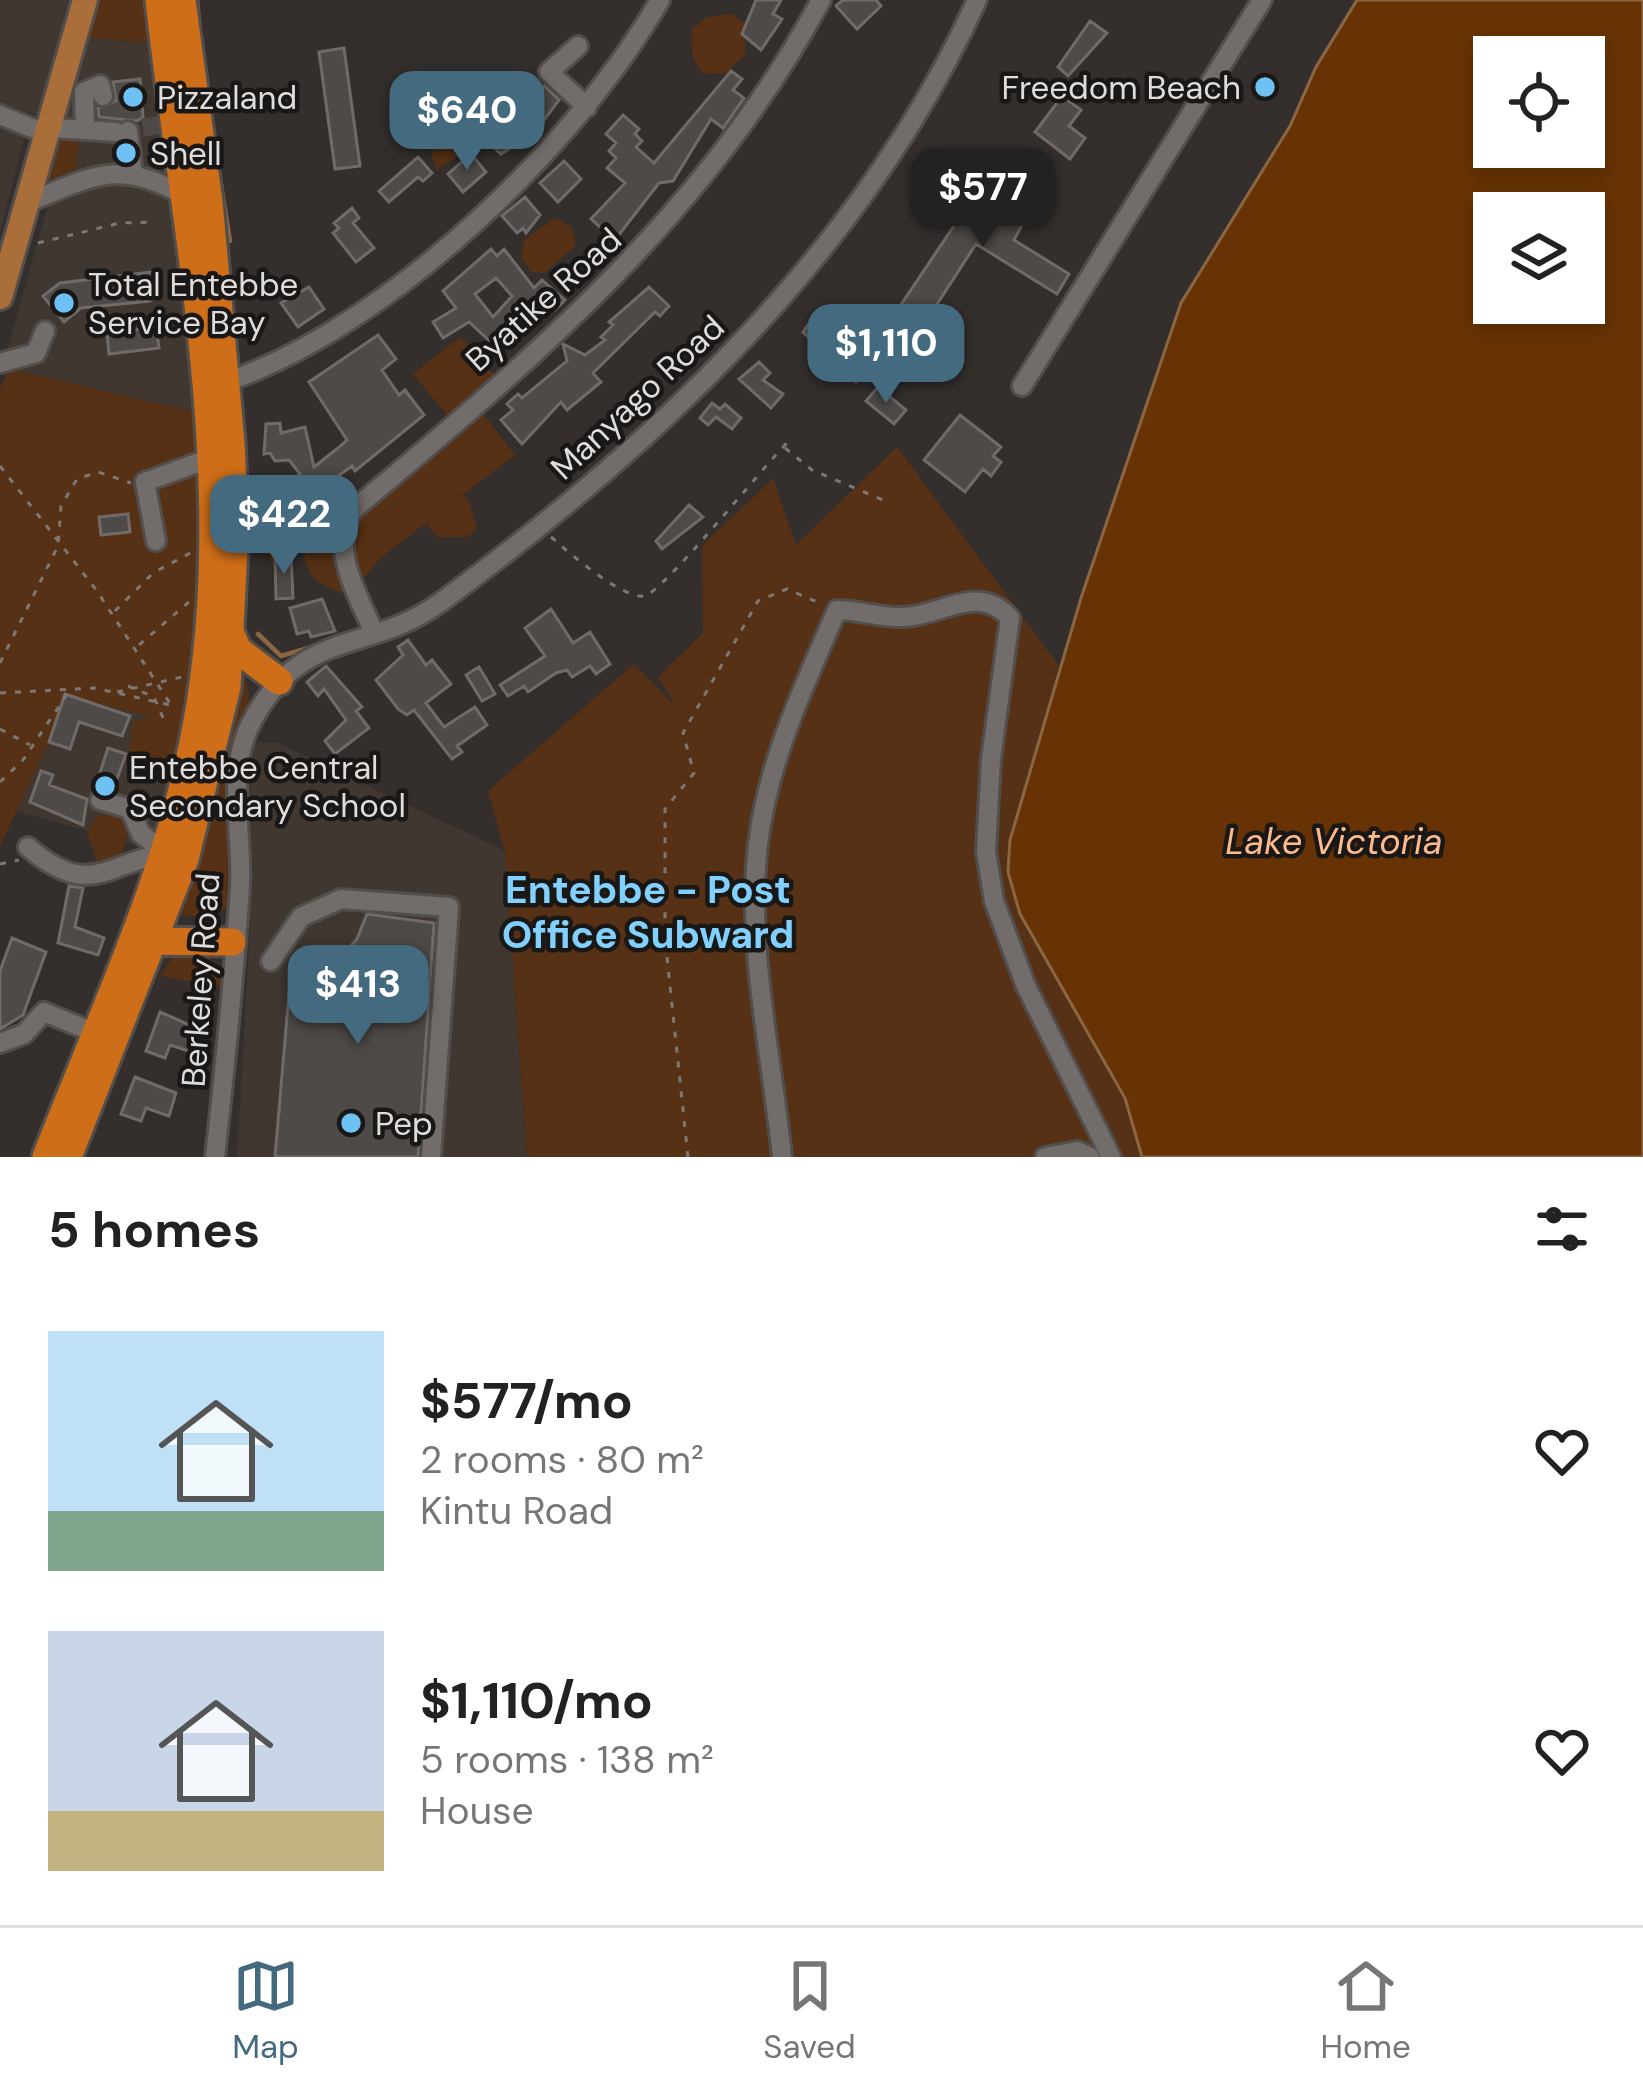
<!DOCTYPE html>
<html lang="en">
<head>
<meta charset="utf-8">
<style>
  :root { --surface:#fff; --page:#f6f6f6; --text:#222; --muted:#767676; --line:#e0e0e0; --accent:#446a80 }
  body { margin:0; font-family:"DM Sans",sans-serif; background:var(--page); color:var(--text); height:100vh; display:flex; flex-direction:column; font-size:45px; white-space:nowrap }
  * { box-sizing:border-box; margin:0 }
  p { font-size:39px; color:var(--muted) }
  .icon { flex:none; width:66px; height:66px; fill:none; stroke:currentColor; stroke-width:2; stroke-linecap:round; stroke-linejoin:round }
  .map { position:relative; height:1157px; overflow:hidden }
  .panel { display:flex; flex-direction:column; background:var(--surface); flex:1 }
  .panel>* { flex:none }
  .tools { position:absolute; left:1473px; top:36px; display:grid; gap:24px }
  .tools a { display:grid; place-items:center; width:132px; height:132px; border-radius:0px; background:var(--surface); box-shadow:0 6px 18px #0003; font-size:60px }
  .price { position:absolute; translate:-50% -102px; padding:0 27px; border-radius:24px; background:var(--accent); color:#fff; font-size:39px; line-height:78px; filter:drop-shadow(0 3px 6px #0008) }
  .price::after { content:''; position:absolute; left:50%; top:72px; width:36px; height:27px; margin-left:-18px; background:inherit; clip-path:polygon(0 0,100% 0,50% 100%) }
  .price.selected { background:#222; color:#fff }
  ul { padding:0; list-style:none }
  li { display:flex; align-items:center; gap:36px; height:300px; padding:0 48px }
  li span { display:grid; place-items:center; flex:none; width:336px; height:240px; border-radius:0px; color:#555 }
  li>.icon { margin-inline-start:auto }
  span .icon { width:144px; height:144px; fill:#fffc; stroke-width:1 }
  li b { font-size:51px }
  h2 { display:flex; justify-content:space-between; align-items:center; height:144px; padding:0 48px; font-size:51px }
  .tab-bar { display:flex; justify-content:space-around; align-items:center; height:168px; border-top:3px solid var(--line); background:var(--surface); font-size:33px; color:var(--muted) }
  .tab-bar a { display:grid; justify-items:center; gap:6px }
  .tab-bar .selected { color:var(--accent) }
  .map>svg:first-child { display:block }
  .built { fill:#413731 }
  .green { fill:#573115 }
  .water { fill:#673304; stroke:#8b6644; stroke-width:3; fill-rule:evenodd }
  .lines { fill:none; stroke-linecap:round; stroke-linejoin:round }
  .stream { stroke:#8b6644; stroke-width:4.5 }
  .building { fill:#4e4a47; stroke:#706b68; stroke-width:3; fill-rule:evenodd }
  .minor-tunnel { stroke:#4e4947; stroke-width:18; stroke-dasharray:18 9; stroke-linecap:butt }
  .minor-casing { stroke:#524e4c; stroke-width:24 }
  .major-casing { stroke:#524e4c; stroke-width:30 }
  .highway-casing { stroke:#524e4c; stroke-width:33 }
  .path { stroke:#7c7876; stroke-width:3; stroke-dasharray:6 9; stroke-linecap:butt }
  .minor { stroke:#726d6a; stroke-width:18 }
  .major { stroke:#a96e39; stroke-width:24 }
  .highway { stroke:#ce6e18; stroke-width:27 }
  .poi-dot { fill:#6dc2f3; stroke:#1a1817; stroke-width:4.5 }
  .labels { text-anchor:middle; stroke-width:9; stroke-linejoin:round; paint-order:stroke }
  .poi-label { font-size:33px; fill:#dfdcda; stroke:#1a1817; text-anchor:start }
  .street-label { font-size:33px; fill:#dfdcda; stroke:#1a1817 }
  .water-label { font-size:36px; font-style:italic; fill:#fdba8d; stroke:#1a1817 }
  .quarter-label { font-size:39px; font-weight:bold; fill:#82d0fd; stroke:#1a1817 }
</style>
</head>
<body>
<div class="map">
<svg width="1643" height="1157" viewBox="0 0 1643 1157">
  <rect width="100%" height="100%" fill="#342f2d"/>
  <path class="built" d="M0,0h72l-32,115 -40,-11z
    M84,37l69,6 41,369 -185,-43 -1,-22 39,-138z
    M0,121l25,14 -25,98z
    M70,695l124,34 -26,125 -152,-43z
    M255,742l23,1 227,108 22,306h-290l13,-230 -3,-139z"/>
  <path class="green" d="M95,0h51l7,43 -69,-6z
    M731,14l13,8 1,33 -19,18 -23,1 -10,-17 -2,-27 16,-13z
    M478,115l11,5 3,10 -10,13 -45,26 -6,-14c10,-15 28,-39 47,-40z
    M61,132l19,2 -4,35 -25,11 -4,-4z
    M555,218l17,9 4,18 -32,28 -13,-1 -10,-15 4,-18z
    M460,337l35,39 -46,41 -36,-43z
    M9,369l185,43 4,138 -6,177 -15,-3 9,8 -12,31 -29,13 -18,-8 6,-46 18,-5 -81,-21 -70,150v-457z
    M477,406l38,49 -54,41 7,3 9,30 -9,8h-30l-12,-14 -47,36 -14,19 -10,-7 3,-58z
    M897,447l162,219 -49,174 -2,32 12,42 105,184 17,59h-615l-22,-305 -17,-61 146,-127 43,44 -19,-31 45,-44 -1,-87 71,-68 23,67z
    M301,490c50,14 41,50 50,96l-11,6c-27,-9 -34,-20 -38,-47l-10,2 -12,19h-8l-5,-15 10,-18 22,-14z
    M243,667l7,38 -19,51 -4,151 -11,7 -35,2z
    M119,814l9,22 -7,20 -23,8 -11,-31 11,-18z
    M177,951l29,4 13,14 3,18 -62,-11z"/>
  <path class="water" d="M1357,0h286v1157h-501l-17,-59 -105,-184 -12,-42 2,-32 71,-242 100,-295 109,-177 26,-59zM1494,57h90v90h-90zM1494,213h90v90h-90z"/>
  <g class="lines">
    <path class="stream" d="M197,0l4,44
      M212,128l18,113
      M258,634l23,22 37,-11"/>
  </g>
  <path class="building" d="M756,0h25l-8,14 9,5 -21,31 -19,-16z
    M843,0h33l5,6 -24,23 -21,-23z
    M1090,21l17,12 -39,43 -10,-9z
    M344,48l16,118 -25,3 -16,-117z
    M731,71l11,8 -9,11 11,8 -21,30 -12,-9 -38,62 -14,2 -41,53h-8l-19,-17 34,-36 -18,-15 9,-10 -7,-7 7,-8 -10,-9 17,-19 16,14 -4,5 7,7 -6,6 18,16z
    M140,79l3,38 -6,4 -38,-4 -1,-9 18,-7 -3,-19z
    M520,85l13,14 11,-13 15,14 -23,31 -35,23 -13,-12 33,-37 -10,-11z
    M1062,96l19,14 -12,16 16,12 -15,21 -35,-27z
    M471,154l15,18 -23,20 -15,-18z
    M418,157l14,16 -9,8 -5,-4 -29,25 -10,-11z
    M564,161l17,18 -23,23 -18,-19z
    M1012,165l31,21 -29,54 55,34 -12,20 -81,-50 -57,88 -25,-17 72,-107 22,14 23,-33 -10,-8z
    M525,197l15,18 -14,18 -3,-5 -6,5 -15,-17z
    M352,208l7,10 -6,5 21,25 -18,14 -23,-29 6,-5 -5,-5z
    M491,249l6,7 7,-7 30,39 8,-8 23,20 -10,10 -8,-7 -24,26 -12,8 -6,-5 -11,13 -25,-23 -26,16 -10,-16 23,-14 -13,-17zM496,278l16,18 -19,21 -18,-23z
    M152,272l3,25 -5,4 -69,7 -17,14 -21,-26 17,-13z
    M309,287l15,22 -26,18 -17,-24z
    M649,287l20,19 -9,10 -5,-4 -62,61 8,9 -34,28 -6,-8 -39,42 -21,-24 12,-10 -6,-6 11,-10 4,4 45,-37 -4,-17 22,11 20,-15 -4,-3 12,-12 -4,-3z
    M808,325l22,15 8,-9 10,9 8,-8 16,13 -14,16 9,8 -11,13 -53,-50z
    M156,327l3,21 -50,6 -2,-20z
    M378,335l18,24 -14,11 17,25 6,-5 19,25 -69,56 -3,-5 -21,15 4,5 -11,9 -4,-6 -14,12 -15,-20 9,-7 -11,-14 -14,1 -5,-8 -6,1 2,-30 14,-1 1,10 24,-6 9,40 24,-19 9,-8 -38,-58z
    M759,362l11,11 -7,7 20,14 -12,14 -32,-29z
    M878,387l28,23 -12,14 -28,-23z
    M712,403l8,6 5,-5 16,14 -9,11 -16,-12 -8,8 -8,-7z
    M960,415l41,32 -8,9 8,6 -10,14 -8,-7 -18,23 -41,-32z
    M282,492l3,38 -15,1 -3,-38z
    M689,505l14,12 -41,32 -6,-8z
    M128,514l2,18 -29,3 -2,-18z
    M291,554l2,44 -17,1 -1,-44z
    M322,599l13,32 -24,6 -2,-6 -12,3 -7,-26z
    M551,609l22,34 17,-11 20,32 -14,10 -6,-8 -18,11 -5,-7 -11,3 -28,19 -4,-6 -16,10 -8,-11 45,-29 -20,-28z
    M408,640l18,25 6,-5 19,24 -25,19 18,24 31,-20 12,18 -30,21 5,6 -10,7 -38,-49 -7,5 -9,-6 -22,-29 27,-25 -5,-8z
    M326,666l36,41 -6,4 13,17 -34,26 -10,-13 21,-21 -22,-31 -6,7 -11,-14z
    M479,667l16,27 -13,7 -16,-26z
    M65,694l65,22 -8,20 -43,-14 -9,27 -21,-7z
    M108,748l18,6 -13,36 -18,-2z
    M41,771l12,4 -4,10 38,14 -4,26 -53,-23z
    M69,886l14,2 -8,39 29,11 -6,17 -40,-12z
    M367,914l67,9 -16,234h-143l17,-199 21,8 30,-11 14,-16z
    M12,938l34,14 -23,63 -23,14v-58z
    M160,1012l39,17 -7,23 -22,-7 -5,13 -19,-7z
    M135,1077l41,16 -7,23 -23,-8 -5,13 -20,-7z"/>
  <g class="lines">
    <path class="minor-tunnel" d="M116,132l56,-9"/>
    <defs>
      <path id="minor" d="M578,46l-29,26 38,35
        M0,115l49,20
        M52,128l64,4
        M85,128l-1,-36 16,-7 3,11
        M128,131l5,43
        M31,201c62,-25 88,-42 150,-7
        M0,363l36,-10 9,-22
        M226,382c162,-55 349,-235 434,-382
        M1022,386l240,-386
        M156,541l-11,-59 63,-23
        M374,633c-16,-39 -46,-85 -20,-124 182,-152 353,-297 467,-509
        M100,800l30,9 11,25 24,18
        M28,847c64,56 83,11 141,7
        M271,961l30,-44 40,-18 108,8 -18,250
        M0,1043l24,-9 20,-22 51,21
        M215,1157c10,-90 19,-180 25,-270 3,-52 -14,-113 10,-162 51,-100 116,-69 191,-123 216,-158 424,-354 536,-602
        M782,1157c-10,-101 -36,-211 -24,-312 9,-82 47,-161 79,-235 22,0 44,8 66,7 40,-1 74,-35 107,1l-19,141 -5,93 8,49 32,85 85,171
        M1045,1157l32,-6 13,6"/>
      <path id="major" d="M0,297l85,-297"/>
      <path id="highway" d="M231,634l7,16 41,31
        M140,941l92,1
        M46,1157c55,-142 122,-280 150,-430 45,-239 -11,-489 -37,-727
        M68,1157l117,-298 42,-172 8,-157 -4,-88 -22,-240 -27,-202"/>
    </defs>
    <use href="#minor" class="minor-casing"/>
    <use href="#major" class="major-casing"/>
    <use href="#highway" class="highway-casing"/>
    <path class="path" d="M38,243l82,-20 35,-1
      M785,448l27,22 71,30
      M0,466l97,125 74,114
      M551,537c17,15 71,62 93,59 17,-1 122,-133 144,-154
      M115,611l38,-38 39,-21
      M139,645l51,-44
      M0,663l58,-117 3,-40 16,-27 21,-7 33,11
      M128,686l26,11 9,21
      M117,692l65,-15
      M0,693l95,-5 75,17
      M0,729l30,16
      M0,782l23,-22 45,-67
      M0,864l19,-4
      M688,1157l-23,-219v-129l29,-36 -11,-40 75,-132 29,-12 35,15"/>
    <use href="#minor" class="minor"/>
    <use href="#major" class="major"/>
    <use href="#highway" class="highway"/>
  </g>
  <g class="poi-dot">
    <circle cx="1265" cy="87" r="12"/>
    <circle cx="133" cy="97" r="12"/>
    <circle cx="126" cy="153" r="12"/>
    <circle cx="64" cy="303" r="12"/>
    <circle cx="105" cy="786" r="12"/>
    <circle cx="351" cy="1123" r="12"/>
  </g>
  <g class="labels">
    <g class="poi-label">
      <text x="1241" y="99" text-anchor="end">Freedom Beach</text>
      <text x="157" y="109">Pizzaland</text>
      <text x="150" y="165">Shell</text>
      <text x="88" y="296">Total Entebbe<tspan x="88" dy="38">Service Bay</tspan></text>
      <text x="129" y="779">Entebbe Central<tspan x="129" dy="38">Secondary School</tspan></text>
      <text x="375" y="1135">Pep</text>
    </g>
    <g class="street-label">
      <text transform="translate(543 299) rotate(-42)" y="12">Byatike Road</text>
      <text transform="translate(637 397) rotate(-43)" y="12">Manyago Road</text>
      <text transform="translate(200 980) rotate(-86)" y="12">Berkeley Road</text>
    </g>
    <g class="water-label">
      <text x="1334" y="854">Lake Victoria</text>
    </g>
    <g class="quarter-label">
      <text x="648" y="903">Entebbe - Post<tspan x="648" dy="45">Office Subward</tspan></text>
    </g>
  </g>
</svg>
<div class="tools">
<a><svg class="icon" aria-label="locate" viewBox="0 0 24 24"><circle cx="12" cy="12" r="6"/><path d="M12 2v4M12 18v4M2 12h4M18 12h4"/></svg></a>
<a><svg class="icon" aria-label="layers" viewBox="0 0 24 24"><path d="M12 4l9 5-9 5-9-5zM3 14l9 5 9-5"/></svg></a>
</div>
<b class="price" style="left:467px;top:173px">$640</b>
<b class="price selected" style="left:983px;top:250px">$577</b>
<b class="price" style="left:886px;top:406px">$1,110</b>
<b class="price" style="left:284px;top:577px">$422</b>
<b class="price" style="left:358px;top:1047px">$413</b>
</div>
<section class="panel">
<h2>5 homes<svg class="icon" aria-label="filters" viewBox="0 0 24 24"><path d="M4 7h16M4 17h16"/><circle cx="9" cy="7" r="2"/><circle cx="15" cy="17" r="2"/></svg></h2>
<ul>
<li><span style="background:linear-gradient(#bfe0f5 75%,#7fa58c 0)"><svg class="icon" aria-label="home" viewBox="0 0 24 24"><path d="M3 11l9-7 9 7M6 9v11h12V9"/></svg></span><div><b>$577/mo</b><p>2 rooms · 80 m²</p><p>Kintu Road</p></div><svg class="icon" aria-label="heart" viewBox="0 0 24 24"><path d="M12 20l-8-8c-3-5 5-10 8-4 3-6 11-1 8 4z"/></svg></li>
<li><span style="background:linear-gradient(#c9d6e8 75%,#c2b280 0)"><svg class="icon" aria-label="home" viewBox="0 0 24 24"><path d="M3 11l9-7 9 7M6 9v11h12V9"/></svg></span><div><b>$1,110/mo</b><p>5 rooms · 138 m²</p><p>House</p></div><svg class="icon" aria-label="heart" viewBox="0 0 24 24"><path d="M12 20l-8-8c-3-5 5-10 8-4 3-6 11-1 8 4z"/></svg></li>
</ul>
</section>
<nav class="tab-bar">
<a class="selected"><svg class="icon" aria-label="map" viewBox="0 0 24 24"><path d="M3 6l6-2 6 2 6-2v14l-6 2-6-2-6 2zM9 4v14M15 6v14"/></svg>Map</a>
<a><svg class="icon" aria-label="saved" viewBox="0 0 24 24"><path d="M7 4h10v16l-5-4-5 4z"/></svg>Saved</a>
<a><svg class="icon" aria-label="home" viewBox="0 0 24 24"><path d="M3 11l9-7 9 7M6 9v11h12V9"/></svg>Home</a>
</nav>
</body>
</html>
